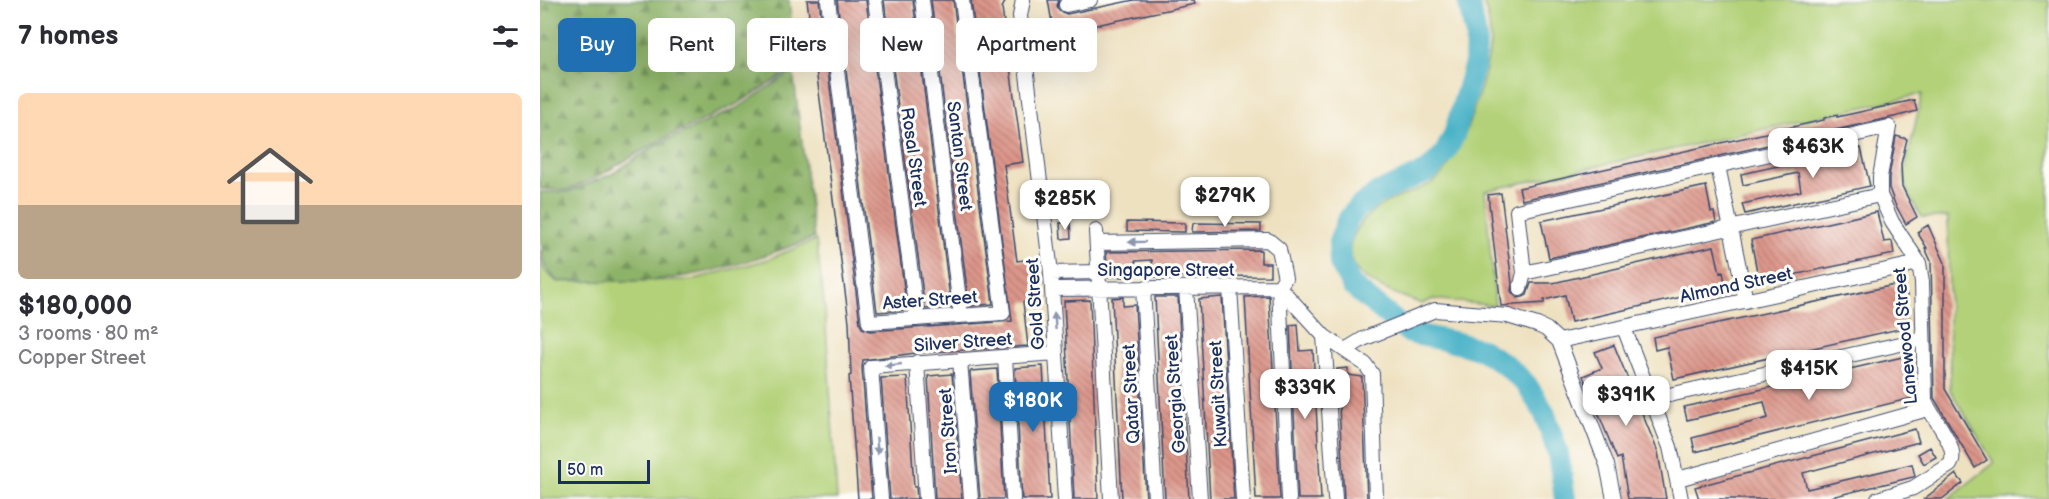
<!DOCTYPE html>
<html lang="en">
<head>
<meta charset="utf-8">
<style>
  :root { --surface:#fff; --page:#f7f7f7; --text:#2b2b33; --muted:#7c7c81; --line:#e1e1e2; --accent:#1f6fb2 }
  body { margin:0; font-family:"Balsamiq Sans",sans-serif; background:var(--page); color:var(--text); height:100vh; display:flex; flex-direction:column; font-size:22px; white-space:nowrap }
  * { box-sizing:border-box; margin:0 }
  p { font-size:20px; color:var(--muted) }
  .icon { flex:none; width:33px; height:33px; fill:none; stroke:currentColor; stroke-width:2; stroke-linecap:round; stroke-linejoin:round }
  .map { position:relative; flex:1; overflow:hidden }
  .panel { display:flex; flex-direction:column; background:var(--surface); width:540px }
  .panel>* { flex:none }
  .banner { position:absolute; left:18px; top:18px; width:570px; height:54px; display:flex; gap:12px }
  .scale { position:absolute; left:18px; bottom:15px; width:92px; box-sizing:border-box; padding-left:6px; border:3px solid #1b2f5e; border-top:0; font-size:16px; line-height:21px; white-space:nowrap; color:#1b2f5e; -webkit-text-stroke:4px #fdfcf7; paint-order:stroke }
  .price { position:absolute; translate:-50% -51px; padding:0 14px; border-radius:12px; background:#fff; color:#222; font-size:20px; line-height:39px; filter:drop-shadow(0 2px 3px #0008) }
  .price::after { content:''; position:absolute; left:50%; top:36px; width:18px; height:14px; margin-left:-9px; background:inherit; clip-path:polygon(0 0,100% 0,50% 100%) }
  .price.active { background:var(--accent); color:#fff }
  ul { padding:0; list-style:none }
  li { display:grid; align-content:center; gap:12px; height:318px; padding:0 18px }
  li+li { border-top:2px solid var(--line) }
  li span { display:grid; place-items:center; height:186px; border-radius:9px; color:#555 }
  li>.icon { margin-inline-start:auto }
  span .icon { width:108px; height:108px; fill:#fffc; stroke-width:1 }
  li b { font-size:26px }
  h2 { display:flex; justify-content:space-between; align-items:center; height:72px; padding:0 18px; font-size:26px }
  .chip { padding:0 21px; border-radius:9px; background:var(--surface); box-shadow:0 6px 24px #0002; font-size:21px; line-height:54px }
  .chip.active { background:var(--accent); color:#fff }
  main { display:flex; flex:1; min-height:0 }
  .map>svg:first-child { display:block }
  .green { fill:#b2d178; stroke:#66806b; stroke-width:1.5 }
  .forest { fill:url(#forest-firs); stroke:#547163; stroke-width:1.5 }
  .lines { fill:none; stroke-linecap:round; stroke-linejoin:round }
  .river { stroke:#49b2c7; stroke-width:22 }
  .building { fill:url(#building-back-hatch) }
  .minor-casing { stroke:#3b4a6d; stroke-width:16 }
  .minor { stroke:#fff; stroke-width:14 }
  .oneway { fill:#8d97ae }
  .labels { text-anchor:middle; stroke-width:6; stroke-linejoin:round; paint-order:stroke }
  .street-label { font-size:18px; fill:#1b2f5e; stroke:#fdfcf7 }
</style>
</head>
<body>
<main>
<section class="panel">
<h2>7 homes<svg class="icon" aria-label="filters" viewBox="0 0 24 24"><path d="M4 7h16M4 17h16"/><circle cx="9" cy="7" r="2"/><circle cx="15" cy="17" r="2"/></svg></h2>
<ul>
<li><span style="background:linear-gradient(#ffd9b3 60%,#b9a48a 0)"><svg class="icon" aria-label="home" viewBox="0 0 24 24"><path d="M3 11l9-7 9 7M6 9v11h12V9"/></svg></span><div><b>$180,000</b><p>3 rooms · 80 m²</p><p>Copper Street</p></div></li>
</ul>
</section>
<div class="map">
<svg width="1509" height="499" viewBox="0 0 1509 499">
  <defs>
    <pattern id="forest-firs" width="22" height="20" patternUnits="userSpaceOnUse" patternTransform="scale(1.5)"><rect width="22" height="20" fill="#8db368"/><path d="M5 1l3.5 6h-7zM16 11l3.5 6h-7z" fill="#729259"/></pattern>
    <pattern id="building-back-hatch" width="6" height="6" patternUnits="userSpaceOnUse" patternTransform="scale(1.5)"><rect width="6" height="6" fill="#dd968a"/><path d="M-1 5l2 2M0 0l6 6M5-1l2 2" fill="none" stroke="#b27b74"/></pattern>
  </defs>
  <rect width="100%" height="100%" fill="#fdfcf7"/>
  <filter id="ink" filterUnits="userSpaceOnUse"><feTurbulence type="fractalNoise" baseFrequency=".0167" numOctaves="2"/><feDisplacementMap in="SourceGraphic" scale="12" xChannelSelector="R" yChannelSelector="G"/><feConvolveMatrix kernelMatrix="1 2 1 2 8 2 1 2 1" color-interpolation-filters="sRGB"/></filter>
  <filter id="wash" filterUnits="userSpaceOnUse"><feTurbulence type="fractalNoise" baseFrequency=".008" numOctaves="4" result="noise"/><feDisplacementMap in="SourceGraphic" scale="24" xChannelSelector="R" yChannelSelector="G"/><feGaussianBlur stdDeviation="1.35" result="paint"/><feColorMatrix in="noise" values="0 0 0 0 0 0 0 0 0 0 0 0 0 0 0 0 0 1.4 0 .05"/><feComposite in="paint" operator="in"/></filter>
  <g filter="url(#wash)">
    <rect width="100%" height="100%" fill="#eee1c0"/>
    <path class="green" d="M942,0h567v499h-101l46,-36 -44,-73 -2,-173h-26c-9,-14 -18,-26 -18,-43l18,-80 -437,97 10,115 -62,-7 -11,5c-28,-12 -87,-26 -69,-67 6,-13 15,-24 27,-31 15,-10 46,-16 57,-27 22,-22 30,-48 39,-77 11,-32 22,-69 6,-102z
      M276,240l9,71 12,188h-297v-249l3,19 14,13 134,-2 75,-20z"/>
    <path class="forest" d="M0,0h249l7,67 -57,36 -78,37 -64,37 -29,13 -28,-1z
      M253,71l21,167c-42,15 -84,31 -128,38 -42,7 -86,5 -129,5l-12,-14 -5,-29v-46h28l44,-18 46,-30 81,-37z"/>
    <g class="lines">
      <path class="river" d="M928,0l8,36 -1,27 -21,72 -9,18 -17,18 -52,23 -20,15 -9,12 -8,22 1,20 12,23 58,47 48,10 24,7 24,15 20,19 18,28 14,41 7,46"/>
    </g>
    <g id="blocks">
      <path class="building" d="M267,0h12l41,323 2,5 8,3 142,-10 -41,-321h35l-4,8 21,154 -19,3 13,96 15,-2 4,42 -13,1 5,44 -112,7 -53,7 -1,8 10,131h-14l-9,-123 2,-1 -2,-53z
        M297,0h29l41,310 -30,2z
        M344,0h29l38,307 -26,2z
        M391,0h22l40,304 -24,2z
        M508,0h11l-2,6 2,5 8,3 67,-14h60l1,4 -141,30z
        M1374,100l3,11 -19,5 -376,84 -3,-12 305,-68v-2l13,-3v2z
        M1356,136l11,3 -6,25 1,22 15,31 -11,7 -11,-20 -6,-16v-12z
        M1321,148l9,38 -125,28 -3,-10 59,-13 -3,-18 -55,12 -2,-11z
        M1166,186l5,26h3l2,10 -167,36 -8,-37z
        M961,193l11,91 -1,7 6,7 6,-1 4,-2 4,-12h22l161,-37 6,27 3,-1 3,15 -155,35 -6,-27 -21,5v3l-43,3 -13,-111z
        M1337,212l7,30 8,-1 2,13 -135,28 -8,-42z
        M530,222l1,16 -10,1 -1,-16z
        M587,222l58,1v9l-58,-1z
        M653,223l68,1v7l-69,1z
        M1388,225l17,38v126l42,71 -12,8 -41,-70 -3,-137 -6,-13h2l-10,-16z
        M721,250v13h9v13l-117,1 -1,-17 -17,1v16h-27l-2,-25z
        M1364,283l3,13 -5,1 6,30 -234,52 -7,-32 -12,3 -2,-13z
        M729,296l11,203h-24l-11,-202z
        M583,297v9l12,-1 11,194h-24l-10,-201z
        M615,297h23l11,202h-24z
        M682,297l12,202h-24l-1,-18 -10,-182z
        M550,300l8,199h-24l-10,-198z
        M758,324l2,27 13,-1 8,149h-23l-8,-174z
        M1074,345l44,107 8,47h-38l-7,-42 -4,2 -34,-83 19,-8 -7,-16z
        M1367,356l3,13 -5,1 7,28 -217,54 -3,-14 76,-20 -4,-16 -77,18 -3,-13z
        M503,366l7,133h-28l-7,-131z
        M808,368v7l14,2 5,122h-23l-7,-130z
        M457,369l7,130h-24l-10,-126 1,-2z
        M412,374l10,125h-27l-7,-123z
        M367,377l7,110h2l1,12h-27l-9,-121z
        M1375,429l4,13 -116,31 4,16 105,-25 3,12 -2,1 -90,22h-124l-4,-12z
        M1390,447l6,10 -12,7 -6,-10z
        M1416,474l7,9 -21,16h-18z"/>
    </g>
  </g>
  <g filter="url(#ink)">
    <use href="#blocks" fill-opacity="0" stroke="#3b4a6d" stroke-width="1.5"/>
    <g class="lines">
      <defs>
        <path id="minor" d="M288,0l41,322 134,-9 -41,-313
          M335,0l42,319
          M382,0l39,316
          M483,0l-3,16 31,257 14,226
          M526,5l24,-5
          M1178,166l28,135
          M556,231l15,268
          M557,243l171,-3 11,9 6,29 -6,9
          M511,273l47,-1
          M984,273l356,-78
          M690,287l13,212
          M739,287l45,49 41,28 7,10 4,125
          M739,287l10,212
          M603,288l12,211
          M646,288l14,211
          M512,289l227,-2
          M980,289l4,-16 -7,-62 372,-84 -9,50v18l12,27 27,41 3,19 3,118c6,18 36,48 25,65l-37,23 -35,11
          M1084,328l46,119 11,52
          M784,336l11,163
          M1019,341l360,-78
          M805,350l18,-11 72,-29 73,6 29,9 9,4 13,12 48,124 7,34
          M465,357l8,142
          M420,360l11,139
          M377,362l9,137
          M1111,399l272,-60
          M1138,479l250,-70
          M341,499l-10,-132 185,-14"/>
      </defs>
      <use href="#minor" class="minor-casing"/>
      <use href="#minor" class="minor"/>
    </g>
    <defs><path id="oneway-solid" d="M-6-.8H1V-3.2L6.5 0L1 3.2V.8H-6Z" transform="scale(1.5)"/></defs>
    <g class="oneway">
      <use href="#oneway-solid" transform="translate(597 242) rotate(179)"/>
      <use href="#oneway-solid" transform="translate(515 321) rotate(-94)"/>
      <use href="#oneway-solid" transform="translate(353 365) rotate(174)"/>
      <use href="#oneway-solid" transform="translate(337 446) rotate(86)"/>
    </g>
  </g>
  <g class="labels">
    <g class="street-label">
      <text transform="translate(420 156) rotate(83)" y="6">Santan Street</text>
      <text transform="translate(374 157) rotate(82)" y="6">Rosal Street</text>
      <text x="626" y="276">Singapore Street</text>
      <text transform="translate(1196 285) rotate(-12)" y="6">Almond Street</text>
      <text transform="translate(390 300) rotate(-4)" y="6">Aster Street</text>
      <text transform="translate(495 304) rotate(-94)" y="6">Gold Street</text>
      <text transform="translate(1365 336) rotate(-95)" y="6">Lanewood Street</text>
      <text transform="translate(423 342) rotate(-4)" y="6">Silver Street</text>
      <text transform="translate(591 394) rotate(-93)" y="6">Qatar Street</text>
      <text transform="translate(635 394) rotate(-94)" y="6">Georgia Street</text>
      <text transform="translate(678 394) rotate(-93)" y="6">Kuwait Street</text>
      <text transform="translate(408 431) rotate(-94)" y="6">Iron Street</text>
    </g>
  </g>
</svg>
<div class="scale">50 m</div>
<b class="price" style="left:1273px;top:179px">$463K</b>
<b class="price" style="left:685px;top:228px">$279K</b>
<b class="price" style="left:525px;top:231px">$285K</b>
<b class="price" style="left:1269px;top:401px">$415K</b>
<b class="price" style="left:765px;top:420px">$339K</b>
<b class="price" style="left:1086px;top:427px">$391K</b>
<b class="price active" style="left:493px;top:433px">$180K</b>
<div class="banner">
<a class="chip active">Buy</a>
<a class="chip">Rent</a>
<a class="chip">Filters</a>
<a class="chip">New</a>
<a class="chip">Apartment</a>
</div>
</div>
</main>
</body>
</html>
